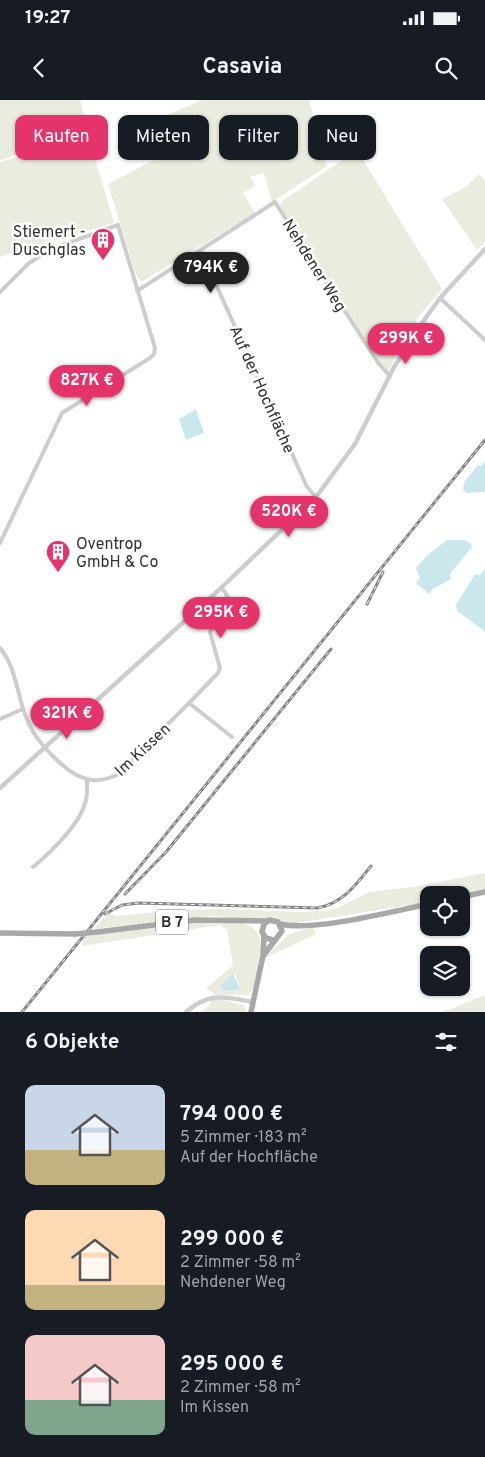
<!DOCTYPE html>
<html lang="de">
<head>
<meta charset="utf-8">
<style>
  :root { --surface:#171b24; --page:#20242c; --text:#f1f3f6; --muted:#9ea1a6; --accent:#e5346b }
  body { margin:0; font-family:Overpass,sans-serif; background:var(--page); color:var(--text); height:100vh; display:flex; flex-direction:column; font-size:19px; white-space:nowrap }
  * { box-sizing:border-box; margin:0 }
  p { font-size:16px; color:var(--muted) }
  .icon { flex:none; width:28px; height:28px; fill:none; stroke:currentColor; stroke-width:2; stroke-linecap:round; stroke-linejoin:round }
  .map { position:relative; height:912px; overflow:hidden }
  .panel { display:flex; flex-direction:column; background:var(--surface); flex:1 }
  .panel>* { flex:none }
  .guide { position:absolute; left:15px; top:15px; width:455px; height:45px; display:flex; gap:10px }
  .controls { position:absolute; left:420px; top:786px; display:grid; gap:10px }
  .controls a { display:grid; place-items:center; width:50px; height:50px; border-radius:10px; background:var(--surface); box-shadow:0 1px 4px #0004; font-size:25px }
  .price { position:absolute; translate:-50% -42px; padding:0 11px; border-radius:18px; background:var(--accent); color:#fff; font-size:16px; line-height:32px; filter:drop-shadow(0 1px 2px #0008) }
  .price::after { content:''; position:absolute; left:50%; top:30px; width:15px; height:11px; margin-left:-8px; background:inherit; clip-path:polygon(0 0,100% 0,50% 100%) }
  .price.on { background:#222; color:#fff }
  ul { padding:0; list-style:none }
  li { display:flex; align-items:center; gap:15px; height:125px; padding:0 25px }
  li span { display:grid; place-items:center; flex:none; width:140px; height:100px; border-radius:10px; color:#555 }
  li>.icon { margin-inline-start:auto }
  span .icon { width:60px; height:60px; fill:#fffc; stroke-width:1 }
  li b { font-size:21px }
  h2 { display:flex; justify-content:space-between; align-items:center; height:60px; padding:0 25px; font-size:21px }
  .chip { padding:0 18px; border-radius:10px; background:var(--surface); box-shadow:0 1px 4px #0004; font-size:18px; line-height:45px }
  .chip.on { background:var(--accent); color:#fff }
  .status { display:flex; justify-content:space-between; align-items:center; height:35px; padding:0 25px; background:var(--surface); direction:ltr }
  .status svg { height:14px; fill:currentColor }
  header { display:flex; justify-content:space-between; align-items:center; height:65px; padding:0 25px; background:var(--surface); font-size:22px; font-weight:700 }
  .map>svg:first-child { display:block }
  .green { fill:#e9ecde; fill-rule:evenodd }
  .water { fill:#cae7ec }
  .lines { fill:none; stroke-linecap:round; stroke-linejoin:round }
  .minor { stroke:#cdcdcd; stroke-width:4 }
  .tertiary { stroke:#cdcdcd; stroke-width:4.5 }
  .primary { stroke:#a8a8a8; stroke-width:5.5 }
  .rail-casing { stroke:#858585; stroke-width:3 }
  .rail { stroke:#fff; stroke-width:1; stroke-dasharray:4; stroke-linecap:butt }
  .primary-bridge { stroke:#a8a8a8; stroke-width:5.5 }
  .labels { text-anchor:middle; stroke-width:5; stroke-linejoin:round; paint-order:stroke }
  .shield { fill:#fff; stroke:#6e6e6e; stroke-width:1 }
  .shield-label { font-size:15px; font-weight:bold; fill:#303030 }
  .poi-label { font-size:16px; fill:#303030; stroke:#fff; text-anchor:end }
  .street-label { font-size:16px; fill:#303030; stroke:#fff }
</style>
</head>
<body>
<div class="status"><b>19:27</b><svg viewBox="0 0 49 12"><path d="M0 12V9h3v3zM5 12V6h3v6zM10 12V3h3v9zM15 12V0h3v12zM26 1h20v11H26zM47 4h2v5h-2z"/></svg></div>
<header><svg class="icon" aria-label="back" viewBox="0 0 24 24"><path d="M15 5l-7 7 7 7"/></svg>Casavia<svg class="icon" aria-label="search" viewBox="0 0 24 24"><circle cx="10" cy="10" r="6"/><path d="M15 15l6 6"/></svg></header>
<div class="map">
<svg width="485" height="912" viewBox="0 0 485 912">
  <rect width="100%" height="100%" fill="#fff"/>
  <path class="green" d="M0,0h80l8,30 -2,3 -86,27z
    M202,0h107l18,66 -55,36 -8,-29 -14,4 5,9 -12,7 12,20 -114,69 -6,-10 -27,-88 63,-33 -9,-34z
    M85,37l4,2 25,84 -114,34v-95z
    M357,50l85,139 -24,28 -30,54 -4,-3 -104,-162 1,-4z
    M479,74l6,7v61l-8,8 -35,-51 24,-12z
    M485,773v17l-24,5h-32v7l-133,21 -13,-1 -10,-4 -17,2 -44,-4 -119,13 17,-17 5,4 63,-6 46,-1 80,3 29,-2 36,-18 44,-5z
    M197,822c34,0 73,-8 62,40 -2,10 -3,24 -10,33h-32l-11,-6 27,-24 -6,-35 -7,-5 -138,21 2,-11zM235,874l5,13 -5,4 -14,-2v-4z
    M313,827l3,7 -53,25 26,-25z
    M485,895v17h-42z
    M212,900h10l22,5 3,7h-46l8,-6z"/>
  <path class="water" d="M196,309l8,24 -18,7 -7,-21z
    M485,361v31l-19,1 -3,-4 1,-7 14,-17 3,1z
    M447,440h17l6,3 2,4 -22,27 1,5 -18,10 -4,5 -13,-11 4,-5 -4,-10c12,-15 17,-17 31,-28z
    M485,469v62h-1l-27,-20 -1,-6 19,-31 5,1z
    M233,874l7,14 -5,3 -13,-1 -2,-4z"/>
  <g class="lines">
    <path class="minor" d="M201,151l106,236 9,10
      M137,191l138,-89 104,162 11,12
      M0,192l28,-28 20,-14 70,-25 37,123 -1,6 -4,4 -88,55 -62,130
      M440,198l45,42
      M0,548c18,22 17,52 29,76 8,18 38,51 58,55 10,3 21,0 30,-4l72,-72 43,34
      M189,603l29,-30 2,-5 -10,-36c6,-14 29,-29 11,-44
      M0,619l23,-10
      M33,767c17,-14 47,-43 52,-64 3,-7 2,-16 2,-24"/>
    <path class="tertiary" d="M0,688l221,-200 95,-91 39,-53 38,-75 22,-36 25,-35 45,-49
      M186,912c23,-20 39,-15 67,-10"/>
    <path class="primary" d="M461,797l24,-5
      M280,824c34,8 113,-13 149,-20
      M97,832l98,-12 72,1
      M0,833l75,1
      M263,856l19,-25 -4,-9 -9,-2 -5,4 -2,8 4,6 7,2
      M251,912l12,-56 1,-20"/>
    <defs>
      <path id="rail" d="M367,504l16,-32
        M125,794l41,-42 165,-203
        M105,814l17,-9 16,-2 180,5c25,-5 38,-23 53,-42
        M22,912l463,-572"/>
    </defs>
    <use href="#rail" class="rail-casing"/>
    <use href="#rail" class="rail"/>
    <path class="primary-bridge" d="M75,834l22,-2"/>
  </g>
  <defs>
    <symbol id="building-pin" viewBox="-11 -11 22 30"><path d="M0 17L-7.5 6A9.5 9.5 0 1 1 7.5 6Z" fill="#e5346b" stroke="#fff"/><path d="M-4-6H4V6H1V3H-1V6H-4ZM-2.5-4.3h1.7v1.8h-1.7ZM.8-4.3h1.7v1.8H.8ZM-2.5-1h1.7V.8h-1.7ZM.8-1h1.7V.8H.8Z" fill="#fff"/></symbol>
  </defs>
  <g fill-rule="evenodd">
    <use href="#building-pin" x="89" y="126" width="28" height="38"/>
    <use href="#building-pin" x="44" y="438" width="28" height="38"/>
  </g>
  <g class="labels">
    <rect class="shield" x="156" y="809.5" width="32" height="25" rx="4"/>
    <g class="shield-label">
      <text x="172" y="827">B 7</text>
    </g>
    <g class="poi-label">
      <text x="86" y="137">Stiemert -<tspan x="86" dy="18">Duschglas</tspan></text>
      <text x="76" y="449" text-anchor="start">Oventrop<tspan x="76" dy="18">GmbH &amp; Co</tspan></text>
    </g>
    <g class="street-label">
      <text transform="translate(315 165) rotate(58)" y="6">Nehdener Weg</text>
      <text transform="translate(263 289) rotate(66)" y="6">Auf der Hochfläche</text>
      <text transform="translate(142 649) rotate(-43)" y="6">Im Kissen</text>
    </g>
  </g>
</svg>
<div class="controls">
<a><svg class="icon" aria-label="locate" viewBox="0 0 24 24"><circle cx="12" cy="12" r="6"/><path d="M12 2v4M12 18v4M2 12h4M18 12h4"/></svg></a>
<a><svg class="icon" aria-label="layers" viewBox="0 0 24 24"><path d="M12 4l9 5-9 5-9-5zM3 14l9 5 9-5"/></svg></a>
</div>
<b class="price on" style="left:211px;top:194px">794K €</b>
<b class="price" style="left:406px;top:265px">299K €</b>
<b class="price" style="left:87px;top:307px">827K €</b>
<b class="price" style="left:289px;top:438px">520K €</b>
<b class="price" style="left:221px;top:539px">295K €</b>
<b class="price" style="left:67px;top:640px">321K €</b>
<div class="guide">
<a class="chip on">Kaufen</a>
<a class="chip">Mieten</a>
<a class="chip">Filter</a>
<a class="chip">Neu</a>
</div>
</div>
<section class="panel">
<h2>6 Objekte<svg class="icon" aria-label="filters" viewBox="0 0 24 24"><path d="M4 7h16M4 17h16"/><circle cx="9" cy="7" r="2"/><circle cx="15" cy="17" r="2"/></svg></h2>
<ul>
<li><span style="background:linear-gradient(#c9d6e8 65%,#c2b280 0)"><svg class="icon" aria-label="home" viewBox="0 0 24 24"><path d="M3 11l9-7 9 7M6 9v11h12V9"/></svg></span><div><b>794 000 €</b><p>5 Zimmer · 183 m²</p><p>Auf der Hochfläche</p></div></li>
<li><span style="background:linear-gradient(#ffd9b3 75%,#c2b280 0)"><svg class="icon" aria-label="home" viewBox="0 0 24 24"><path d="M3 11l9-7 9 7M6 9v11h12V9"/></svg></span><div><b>299 000 €</b><p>2 Zimmer · 58 m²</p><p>Nehdener Weg</p></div></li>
<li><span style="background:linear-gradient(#f6c9c9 65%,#7fa58c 0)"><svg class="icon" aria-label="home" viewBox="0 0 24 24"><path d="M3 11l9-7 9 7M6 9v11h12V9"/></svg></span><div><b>295 000 €</b><p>2 Zimmer · 58 m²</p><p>Im Kissen</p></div></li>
</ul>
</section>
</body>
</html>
